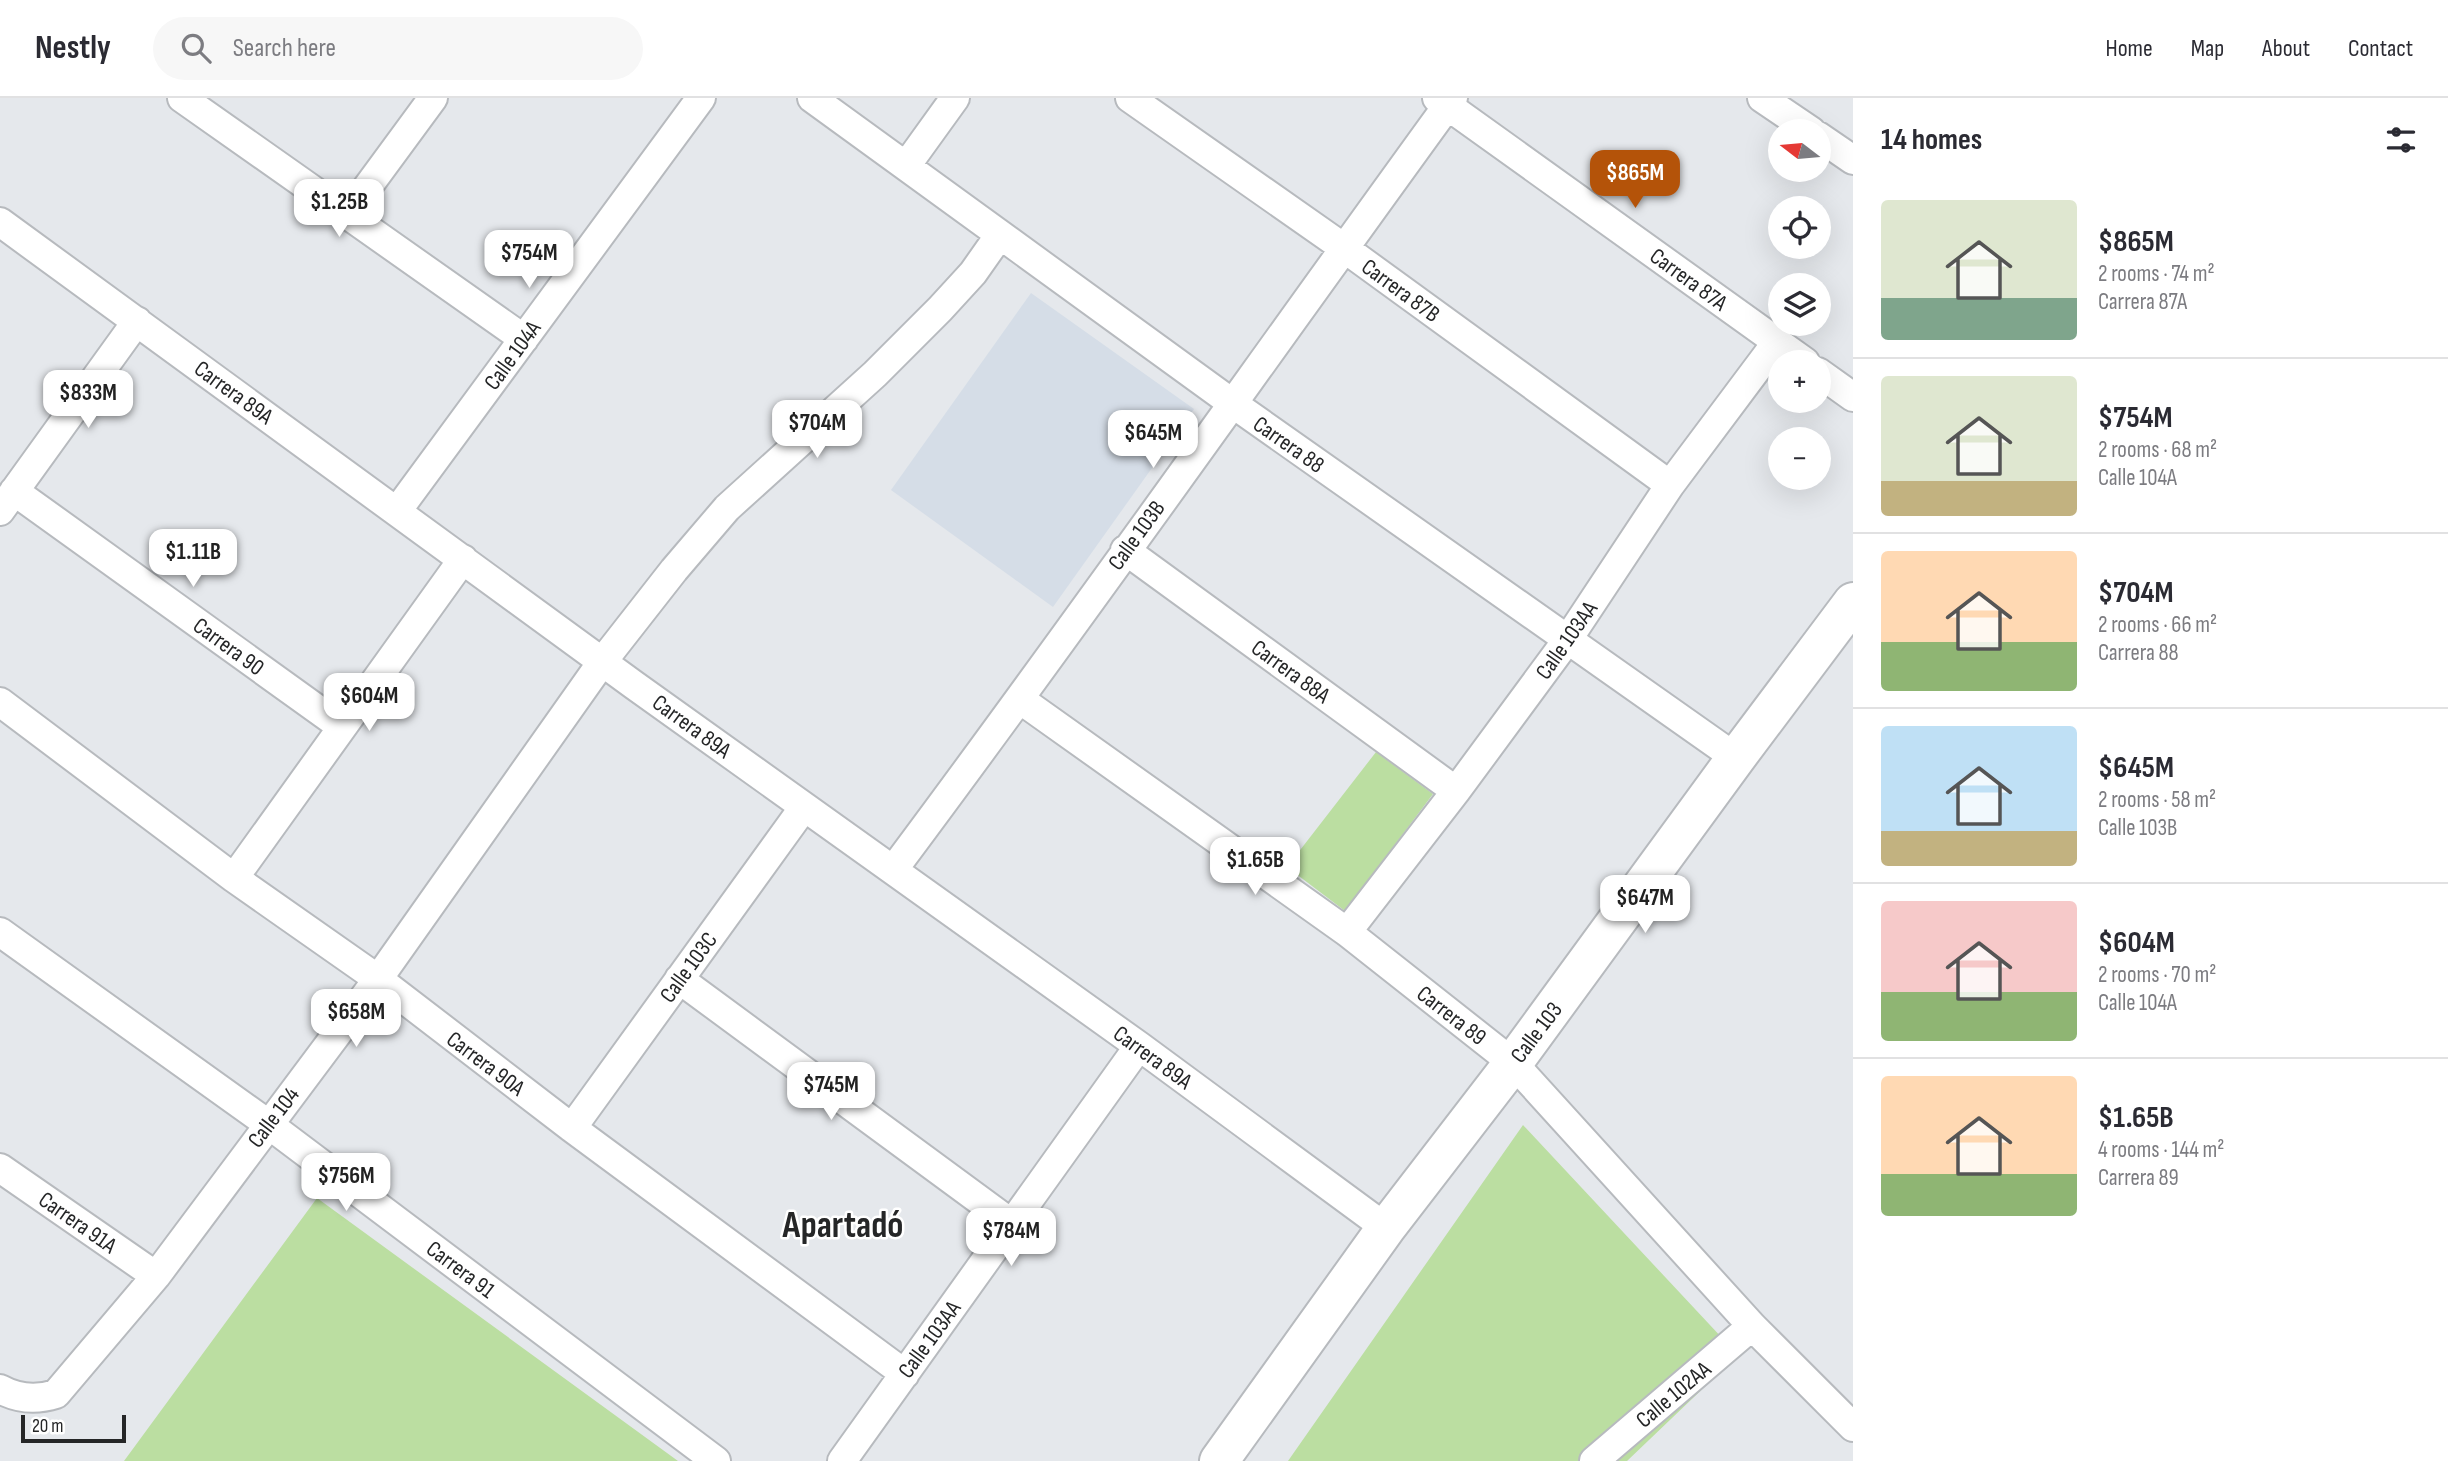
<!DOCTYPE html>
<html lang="en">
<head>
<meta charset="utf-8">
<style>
  :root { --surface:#fff; --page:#f7f7f7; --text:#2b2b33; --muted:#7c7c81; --line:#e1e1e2; --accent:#b45309 }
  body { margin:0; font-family:"Sofia Sans Condensed",sans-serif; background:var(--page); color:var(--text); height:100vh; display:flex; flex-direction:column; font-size:26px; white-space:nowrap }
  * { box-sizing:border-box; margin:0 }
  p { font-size:23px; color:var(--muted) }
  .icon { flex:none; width:38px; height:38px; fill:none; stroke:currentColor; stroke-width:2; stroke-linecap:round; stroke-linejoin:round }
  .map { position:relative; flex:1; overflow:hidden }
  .details { display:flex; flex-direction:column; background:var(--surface); width:595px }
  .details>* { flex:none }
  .needle { width:46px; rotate:286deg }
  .buttons { position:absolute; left:1768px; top:21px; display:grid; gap:14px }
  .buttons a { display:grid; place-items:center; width:63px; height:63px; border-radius:50%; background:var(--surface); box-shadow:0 7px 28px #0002; font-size:35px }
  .scale { position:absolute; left:21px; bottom:18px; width:105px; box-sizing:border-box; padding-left:7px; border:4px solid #252627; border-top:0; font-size:19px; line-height:24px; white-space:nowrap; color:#252627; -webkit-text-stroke:5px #fff; paint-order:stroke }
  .price { position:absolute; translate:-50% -60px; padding:0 16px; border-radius:14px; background:#fff; color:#222; font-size:23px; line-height:46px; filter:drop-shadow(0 2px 4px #0008) }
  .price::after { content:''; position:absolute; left:50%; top:42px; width:21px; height:16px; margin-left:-10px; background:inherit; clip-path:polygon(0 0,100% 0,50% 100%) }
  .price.on { background:var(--accent); color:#fff }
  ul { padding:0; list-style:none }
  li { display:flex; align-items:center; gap:21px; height:175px; padding:0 28px }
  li+li { border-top:2px solid var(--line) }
  li span { display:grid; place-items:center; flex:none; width:196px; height:140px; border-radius:7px; color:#555 }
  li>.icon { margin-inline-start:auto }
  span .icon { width:84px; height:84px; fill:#fffc; stroke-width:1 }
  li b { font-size:30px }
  h2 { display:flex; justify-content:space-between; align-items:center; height:84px; padding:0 28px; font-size:30px }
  header { display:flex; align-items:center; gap:42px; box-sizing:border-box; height:98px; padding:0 35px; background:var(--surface); border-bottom:2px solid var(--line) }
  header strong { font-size:33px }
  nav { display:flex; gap:38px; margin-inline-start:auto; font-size:24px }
  .search { width:490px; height:63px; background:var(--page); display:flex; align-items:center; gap:18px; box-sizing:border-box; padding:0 24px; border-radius:38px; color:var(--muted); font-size:26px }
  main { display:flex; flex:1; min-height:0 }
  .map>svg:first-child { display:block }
  .built { fill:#d5dde7 }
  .green { fill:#bbdea1 }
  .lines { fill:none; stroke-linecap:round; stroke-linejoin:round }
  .street-casing { stroke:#b7babe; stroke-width:32 }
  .secondary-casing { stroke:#b7babe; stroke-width:42 }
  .street { stroke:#fff; stroke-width:28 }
  .secondary { stroke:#fff; stroke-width:38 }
  .labels { text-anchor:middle; stroke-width:5; stroke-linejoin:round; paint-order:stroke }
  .street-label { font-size:23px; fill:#252627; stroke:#fff }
  .town-label { font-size:37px; font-weight:bold; fill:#252627; stroke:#fff }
</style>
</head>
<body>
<header>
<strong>Nestly</strong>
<div class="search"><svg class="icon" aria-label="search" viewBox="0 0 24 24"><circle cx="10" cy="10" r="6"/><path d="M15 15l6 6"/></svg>Search here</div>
<nav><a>Home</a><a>Map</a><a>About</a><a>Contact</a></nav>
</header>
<main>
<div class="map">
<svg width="1853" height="1363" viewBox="0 0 1853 1363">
  <rect width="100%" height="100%" fill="#e5e8ec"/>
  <path class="built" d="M1031,195l163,116 -141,198 -162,-117z"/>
  <path class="green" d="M1376,654l57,42 -88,117 -58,-44z
    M1523,1027l215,230 -111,106h-339z
    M317,1100l361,263h-554z"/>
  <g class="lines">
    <defs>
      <path id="street" d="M182,0l342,241
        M812,0l420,305 504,355
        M1130,0l214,150 326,237
        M1437,0l368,264
        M1762,0l49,33
        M1818,38l35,24
        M906,68l49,-68
        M347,117l86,-117
        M0,124l634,463 505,361 247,182
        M1818,274l35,25
        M14,393l328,236
        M0,413l137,-190
        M397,413l304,-413
        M1125,452l331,241
        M1021,602l326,232 166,131 239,263 101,101
        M0,604l234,176 144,101 194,149 333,246
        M893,772c190,-254 373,-515 560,-772
        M234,780l229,-319
        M0,834l268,192 448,337
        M1347,834l109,-141 112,-152 102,-154 107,-143
        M679,881l333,245
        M572,1030l232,-321
        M0,1070l156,108
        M0,1291c18,10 37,11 56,5l100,-118 222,-297 224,-317 72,-92 53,-62 148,-134 65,-65 33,-36 26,-37
        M842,1363l297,-415
        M1594,1363l158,-135"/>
      <path id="secondary" d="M1219,1363l167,-233 127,-165 223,-305 117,-156"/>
    </defs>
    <use href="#street" class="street-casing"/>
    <use href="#secondary" class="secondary-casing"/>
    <use href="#street" class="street"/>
    <use href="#secondary" class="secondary"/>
  </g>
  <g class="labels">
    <g class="street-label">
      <text transform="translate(1689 181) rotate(36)" y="8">Carrera 87A</text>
      <text transform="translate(1401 192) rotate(36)" y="8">Carrera 87B</text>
      <text transform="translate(512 257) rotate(-54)" y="8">Calle 104A</text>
      <text transform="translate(234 294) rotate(36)" y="8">Carrera 89A</text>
      <text transform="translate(1289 346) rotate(35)" y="8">Carrera 88</text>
      <text transform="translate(1136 437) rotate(-54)" y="8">Calle 103B</text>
      <text transform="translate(1566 542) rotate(-55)" y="8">Calle 103AA</text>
      <text transform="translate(229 548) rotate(36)" y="8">Carrera 90</text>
      <text transform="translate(1291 573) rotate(36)" y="8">Carrera 88A</text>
      <text transform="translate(692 628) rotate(36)" y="8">Carrera 89A</text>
      <text transform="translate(688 869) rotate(-54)" y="8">Calle 103C</text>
      <text transform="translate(1452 917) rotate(38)" y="8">Carrera 89</text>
      <text transform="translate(1536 934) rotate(-53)" y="8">Calle 103</text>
      <text transform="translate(1153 959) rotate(36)" y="8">Carrera 89A</text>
      <text transform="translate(486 965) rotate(37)" y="8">Carrera 90A</text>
      <text transform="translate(273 1019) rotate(-53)" y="8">Calle 104</text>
      <text transform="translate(78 1124) rotate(35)" y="8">Carrera 91A</text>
      <text transform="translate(461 1171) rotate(37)" y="8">Carrera 91</text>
      <text transform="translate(929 1241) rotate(-54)" y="8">Calle 103AA</text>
      <text transform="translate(1673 1296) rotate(-40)" y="8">Calle 102AA</text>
    </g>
    <g class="town-label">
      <text x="843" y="1139">Apartadó</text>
    </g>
  </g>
</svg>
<div class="buttons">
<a><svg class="needle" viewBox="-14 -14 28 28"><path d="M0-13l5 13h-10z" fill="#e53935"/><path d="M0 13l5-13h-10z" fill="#7c7c81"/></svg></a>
<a><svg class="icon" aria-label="locate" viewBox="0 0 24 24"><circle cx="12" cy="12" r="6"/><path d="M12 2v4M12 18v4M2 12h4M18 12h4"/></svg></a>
<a><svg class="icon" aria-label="layers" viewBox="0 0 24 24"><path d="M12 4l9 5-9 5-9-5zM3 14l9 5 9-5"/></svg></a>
<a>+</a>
<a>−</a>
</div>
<div class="scale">20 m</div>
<b class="price on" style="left:1635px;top:112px">$865M</b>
<b class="price" style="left:339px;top:141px">$1.25B</b>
<b class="price" style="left:529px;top:192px">$754M</b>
<b class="price" style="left:88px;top:332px">$833M</b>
<b class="price" style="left:817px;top:362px">$704M</b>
<b class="price" style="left:1153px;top:372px">$645M</b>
<b class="price" style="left:193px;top:491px">$1.11B</b>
<b class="price" style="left:369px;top:635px">$604M</b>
<b class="price" style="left:1255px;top:799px">$1.65B</b>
<b class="price" style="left:1645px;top:837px">$647M</b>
<b class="price" style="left:356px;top:951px">$658M</b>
<b class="price" style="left:831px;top:1024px">$745M</b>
<b class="price" style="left:346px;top:1115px">$756M</b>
<b class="price" style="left:1011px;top:1170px">$784M</b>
</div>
<section class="details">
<h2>14 homes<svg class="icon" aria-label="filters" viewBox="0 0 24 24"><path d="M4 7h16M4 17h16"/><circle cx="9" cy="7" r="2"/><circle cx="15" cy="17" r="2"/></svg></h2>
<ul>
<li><span style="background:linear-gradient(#dfe7d0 70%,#7fa58c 0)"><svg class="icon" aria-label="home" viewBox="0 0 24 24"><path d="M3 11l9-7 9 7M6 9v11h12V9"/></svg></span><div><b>$865M</b><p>2 rooms · 74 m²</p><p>Carrera 87A</p></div></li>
<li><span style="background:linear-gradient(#dfe7d0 75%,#c2b280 0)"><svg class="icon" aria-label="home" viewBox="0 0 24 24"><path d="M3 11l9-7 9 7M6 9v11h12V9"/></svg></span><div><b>$754M</b><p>2 rooms · 68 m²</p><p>Calle 104A</p></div></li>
<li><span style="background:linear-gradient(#ffd9b3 65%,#8fb573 0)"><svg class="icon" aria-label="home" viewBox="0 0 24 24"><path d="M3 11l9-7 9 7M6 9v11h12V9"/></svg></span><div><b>$704M</b><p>2 rooms · 66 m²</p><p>Carrera 88</p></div></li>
<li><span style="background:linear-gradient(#bfe0f5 75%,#c2b280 0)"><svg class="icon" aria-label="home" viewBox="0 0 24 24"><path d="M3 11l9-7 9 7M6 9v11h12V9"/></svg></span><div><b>$645M</b><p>2 rooms · 58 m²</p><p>Calle 103B</p></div></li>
<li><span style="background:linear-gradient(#f6c9c9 65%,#8fb573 0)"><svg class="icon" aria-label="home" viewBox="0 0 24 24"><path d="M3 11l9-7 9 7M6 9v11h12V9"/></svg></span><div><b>$604M</b><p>2 rooms · 70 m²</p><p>Calle 104A</p></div></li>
<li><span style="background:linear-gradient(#ffd9b3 70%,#8fb573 0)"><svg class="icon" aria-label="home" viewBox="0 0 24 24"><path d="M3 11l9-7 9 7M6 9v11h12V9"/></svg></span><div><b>$1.65B</b><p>4 rooms · 144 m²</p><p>Carrera 89</p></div></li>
</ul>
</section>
</main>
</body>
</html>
